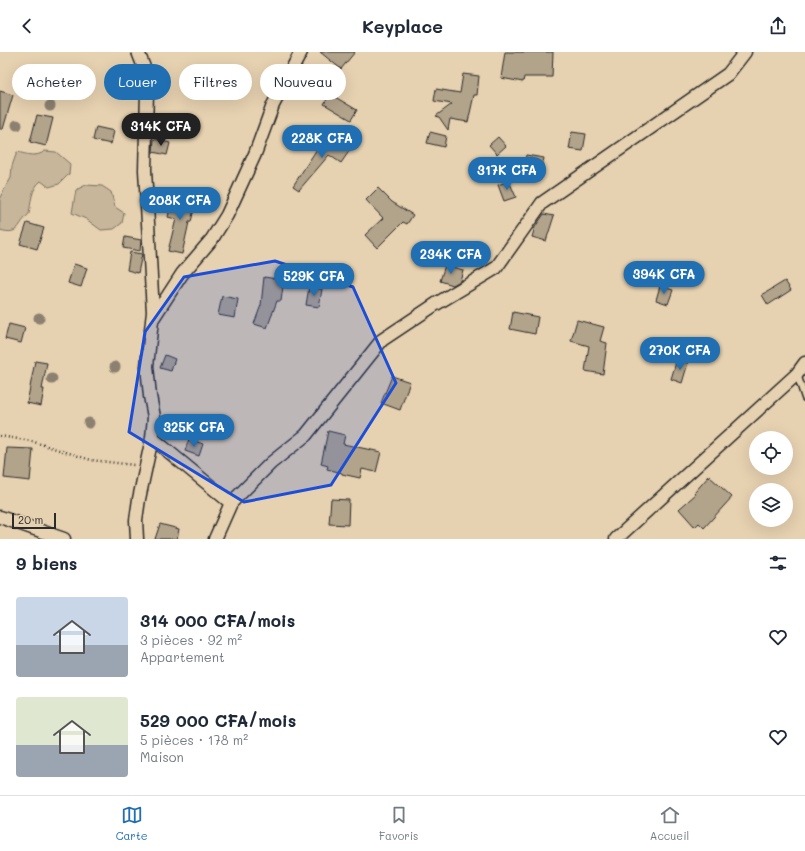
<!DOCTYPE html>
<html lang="fr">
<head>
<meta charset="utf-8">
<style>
  :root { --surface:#fff; --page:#f6f6f7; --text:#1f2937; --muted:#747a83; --line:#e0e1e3; --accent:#1f6fb2 }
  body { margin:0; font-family:Mali,sans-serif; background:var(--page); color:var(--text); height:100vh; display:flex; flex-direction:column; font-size:15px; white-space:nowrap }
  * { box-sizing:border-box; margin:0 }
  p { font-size:13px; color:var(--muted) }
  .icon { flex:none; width:22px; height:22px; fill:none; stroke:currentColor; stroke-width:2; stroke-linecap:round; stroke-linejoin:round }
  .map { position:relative; height:487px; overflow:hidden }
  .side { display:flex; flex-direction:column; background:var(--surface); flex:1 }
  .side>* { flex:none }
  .guide { position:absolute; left:12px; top:12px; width:400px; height:36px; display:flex; gap:8px }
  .fabs { position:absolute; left:749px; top:379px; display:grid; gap:8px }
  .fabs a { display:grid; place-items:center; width:44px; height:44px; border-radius:50%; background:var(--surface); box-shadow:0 4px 16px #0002; font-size:20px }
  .scale { position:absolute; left:12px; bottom:10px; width:44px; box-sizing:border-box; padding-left:4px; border:2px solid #2b2b2b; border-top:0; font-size:11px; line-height:14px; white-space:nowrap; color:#2b2b2b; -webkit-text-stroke:3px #e6d1b0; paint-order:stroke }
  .price { position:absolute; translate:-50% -34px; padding:0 9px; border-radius:14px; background:var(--accent); color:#fff; font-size:13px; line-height:26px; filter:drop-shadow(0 1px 2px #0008) }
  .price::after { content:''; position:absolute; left:50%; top:24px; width:12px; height:9px; margin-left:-6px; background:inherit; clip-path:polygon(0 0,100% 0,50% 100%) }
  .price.current { background:#222; color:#fff }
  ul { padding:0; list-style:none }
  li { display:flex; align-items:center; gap:12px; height:100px; padding:0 16px }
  li span { display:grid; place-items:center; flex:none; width:112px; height:80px; border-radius:4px; color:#555 }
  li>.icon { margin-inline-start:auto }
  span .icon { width:48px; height:48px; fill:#fffc; stroke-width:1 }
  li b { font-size:17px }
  h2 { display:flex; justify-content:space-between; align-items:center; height:48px; padding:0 16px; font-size:17px }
  .pill { padding:0 14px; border-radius:18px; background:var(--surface); box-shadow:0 4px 16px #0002; font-size:14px; line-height:36px }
  .pill.current { background:var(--accent); color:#fff }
  header { display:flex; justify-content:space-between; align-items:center; height:52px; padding:0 16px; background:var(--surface); font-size:18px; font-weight:700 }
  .tabs { display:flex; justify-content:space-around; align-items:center; height:56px; border-top:1px solid var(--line); background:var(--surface); font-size:11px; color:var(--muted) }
  .tabs a { display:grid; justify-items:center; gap:2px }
  .tabs .current { color:var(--accent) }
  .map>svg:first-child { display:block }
  .green { fill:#c7b69a; stroke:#797062 }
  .building { fill:#b2a38b; stroke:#2b2b2b }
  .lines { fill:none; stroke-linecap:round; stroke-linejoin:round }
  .service-casing { stroke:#2b2b2b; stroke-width:9 }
  .minor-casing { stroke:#2b2b2b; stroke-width:15 }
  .path { stroke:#2b2b2b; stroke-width:2.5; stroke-dasharray:1 3; stroke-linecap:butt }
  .service { stroke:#e6d1b0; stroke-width:6 }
  .minor { stroke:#e6d1b0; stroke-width:12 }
  .tree { fill:#8c8170 }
  .marked { fill:#1d4ed8; fill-opacity:0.2; stroke:#1d4ed8; stroke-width:3; stroke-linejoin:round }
</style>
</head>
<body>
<header><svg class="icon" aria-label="back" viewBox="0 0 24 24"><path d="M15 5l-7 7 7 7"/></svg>Keyplace<svg class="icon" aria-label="share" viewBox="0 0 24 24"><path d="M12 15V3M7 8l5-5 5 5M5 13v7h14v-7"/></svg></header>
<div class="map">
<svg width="805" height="487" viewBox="0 0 805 487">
  <rect width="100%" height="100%" fill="#e6d1b0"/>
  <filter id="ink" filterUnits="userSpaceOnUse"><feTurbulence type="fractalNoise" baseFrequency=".025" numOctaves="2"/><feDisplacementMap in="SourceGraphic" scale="8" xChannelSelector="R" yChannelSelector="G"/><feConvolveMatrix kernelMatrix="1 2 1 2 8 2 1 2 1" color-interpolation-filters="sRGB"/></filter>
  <g filter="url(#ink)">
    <path class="green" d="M45,99l11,1 14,12 -1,10 -10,10 -10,3 -8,-6c-10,7 -10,22 -12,33 -12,10 -9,22 -29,16v-33l11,-19 1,-12 5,-14c10,2 19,6 28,-1z
      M86,133l16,1 9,6 4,15 9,6 -2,10 -8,6 -13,1 -15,-11 -14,-6 4,-23z"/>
    <path class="building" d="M320,0h35l-14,17z
      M505,0h48l-1,25h-28l-1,5 -22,-4z
      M463,22l16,2 -2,19h-3l-6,27 -18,-3 -2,11 -9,-13 -3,-1 16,-12 -18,-3 2,-12 24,4z
      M0,39l13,4 -10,34h-3z
      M330,42l27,16 -6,10 -27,-16z
      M37,63l16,3 -7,28 -16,-4z
      M96,75l18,4 -3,13 -18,-4z
      M430,80l16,4 -2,11 -17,-4z
      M572,80l14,2 -3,17 -14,-2z
      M326,83l24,15 -9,13 -12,-8 -30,35 -6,-4z
      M498,85l8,9 -9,8 -8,-9z
      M154,87l16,4 -3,12 -14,-3z
      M526,103l18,3 -4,19 -17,-4z
      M509,129l7,16 -12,4 -6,-16z
      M378,136l14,14 21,13 -6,9 -4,-2 -26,26 -12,-13 18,-17 -17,-18z
      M173,143l23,5 -5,22h-2l-7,32 -14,-3 8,-32 -8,-2z
      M544,162l10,2 -8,25 -14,-4 3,-10z
      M27,171l17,5 -7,21 -17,-5z
      M125,185l16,3 -1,11 -17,-3z
      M130,200l12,2 -4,19 -11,-3z
      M74,212l13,4 -6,19 -13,-4z
      M445,213l18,5 -3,11 -7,4 -13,-4z
      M330,217l14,4 -4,15 -14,-4z
      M264,225l20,3 -3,21h-4l-10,27 -13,-4 7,-19z
      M785,229l6,9 -23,15 -6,-10z
      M660,234l13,4 -5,14 -12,-4z
      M309,235l13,2 -3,18 -13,-2z
      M222,244l16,3 -3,19 -17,-3z
      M513,260l25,5 -3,17 -25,-5z
      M577,268l27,7 -4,14 7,2 -4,31 -18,-3 4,-25 -18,-5z
      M9,272l16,4 -4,15 -16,-4z
      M165,303l10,4 -4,12 -11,-3z
      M677,307l11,4 -6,20 -11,-4z
      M35,309l12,2 -5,26h2l-3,17 -14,-3z
      M392,324l18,6 -10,28 -19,-7z
      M328,379l17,4 -2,9 38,8 -5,20 -14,-3 -2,9 -18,-4v-1l-15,-4 1,-3 -7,-2z
      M189,387l14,5 -4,12 -14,-5z
      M7,396l26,1 -3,32 -26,-3z
      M709,424l23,21 -28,31 -5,-5 -4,4 -16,-18 17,-15 -2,-1z
      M331,447l18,1 -1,25 -19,-1z
      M160,472l19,5 -2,10h-22z"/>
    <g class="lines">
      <defs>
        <path id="service" d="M797,322l8,24"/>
        <path id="minor" d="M152,268l30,-46 30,-35 15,-24 28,-61 18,-49 28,-53
          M152,386l79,65
          M0,465l64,22
          M137,487l-1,-19 3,-21 13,-61 2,-21 -4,-21 -3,-30 6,-54 -8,-142 2,-78 -2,-22 -7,-18
          M215,487l16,-36 40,-40 35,-28 76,-95 54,-36 60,-36 46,-65 186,-129 17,-22
          M616,487l181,-165 8,-11"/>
      </defs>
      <use href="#service" class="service-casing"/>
      <use href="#minor" class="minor-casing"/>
      <path class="path" d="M0,384l31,5 60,19 43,5"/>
      <use href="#service" class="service"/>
      <use href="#minor" class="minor"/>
    </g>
    <g class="tree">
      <circle cx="58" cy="19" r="5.5"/>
      <circle cx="25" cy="30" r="5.5"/>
      <circle cx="50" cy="54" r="5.5"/>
      <circle cx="17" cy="73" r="5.5"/>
      <circle cx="39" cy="266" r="5.5"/>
      <circle cx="115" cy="315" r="5.5"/>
      <circle cx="52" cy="327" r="5.5"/>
      <circle cx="89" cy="371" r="5.5"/>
    </g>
  </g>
  <path class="marked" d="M275,209l78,26 43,96 -65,102 -87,17 -115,-70 16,-100 39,-55z"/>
</svg>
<div class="fabs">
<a><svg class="icon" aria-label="locate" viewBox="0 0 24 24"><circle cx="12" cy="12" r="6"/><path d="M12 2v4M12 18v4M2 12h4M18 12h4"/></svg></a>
<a><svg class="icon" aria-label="layers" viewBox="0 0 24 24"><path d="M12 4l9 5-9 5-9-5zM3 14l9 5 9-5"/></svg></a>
</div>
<div class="scale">20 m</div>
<b class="price current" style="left:161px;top:95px">314K CFA</b>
<b class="price" style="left:322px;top:107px">228K CFA</b>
<b class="price" style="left:507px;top:139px">317K CFA</b>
<b class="price" style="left:180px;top:169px">208K CFA</b>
<b class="price" style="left:451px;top:223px">234K CFA</b>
<b class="price" style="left:664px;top:243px">394K CFA</b>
<b class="price" style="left:314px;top:245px">529K CFA</b>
<b class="price" style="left:680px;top:319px">270K CFA</b>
<b class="price" style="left:194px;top:396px">325K CFA</b>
<div class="guide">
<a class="pill">Acheter</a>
<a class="pill current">Louer</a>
<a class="pill">Filtres</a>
<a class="pill">Nouveau</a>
</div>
</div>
<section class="side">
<h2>9 biens<svg class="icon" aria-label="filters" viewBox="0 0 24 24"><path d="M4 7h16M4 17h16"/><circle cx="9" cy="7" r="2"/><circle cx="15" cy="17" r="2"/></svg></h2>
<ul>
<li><span style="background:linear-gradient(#c9d6e8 60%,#9aa5b1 0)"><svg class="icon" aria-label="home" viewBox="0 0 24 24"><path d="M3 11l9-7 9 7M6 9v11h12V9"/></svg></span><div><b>314 000 CFA/mois</b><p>3 pièces · 92 m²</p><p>Appartement</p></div><svg class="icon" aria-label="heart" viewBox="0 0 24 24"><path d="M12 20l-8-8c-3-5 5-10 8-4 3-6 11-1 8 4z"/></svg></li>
<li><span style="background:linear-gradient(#dfe7d0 60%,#9aa5b1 0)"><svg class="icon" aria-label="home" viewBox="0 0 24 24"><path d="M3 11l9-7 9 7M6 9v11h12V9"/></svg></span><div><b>529 000 CFA/mois</b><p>5 pièces · 178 m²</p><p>Maison</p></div><svg class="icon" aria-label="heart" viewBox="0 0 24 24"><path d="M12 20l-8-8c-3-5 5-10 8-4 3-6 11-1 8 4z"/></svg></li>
</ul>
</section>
<nav class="tabs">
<a class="current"><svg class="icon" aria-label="map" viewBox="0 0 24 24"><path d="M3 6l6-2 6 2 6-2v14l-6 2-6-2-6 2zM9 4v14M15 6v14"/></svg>Carte</a>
<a><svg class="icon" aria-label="saved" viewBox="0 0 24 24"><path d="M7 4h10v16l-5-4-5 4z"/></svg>Favoris</a>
<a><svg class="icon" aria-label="home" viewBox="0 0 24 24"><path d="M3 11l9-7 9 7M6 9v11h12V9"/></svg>Accueil</a>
</nav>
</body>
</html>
